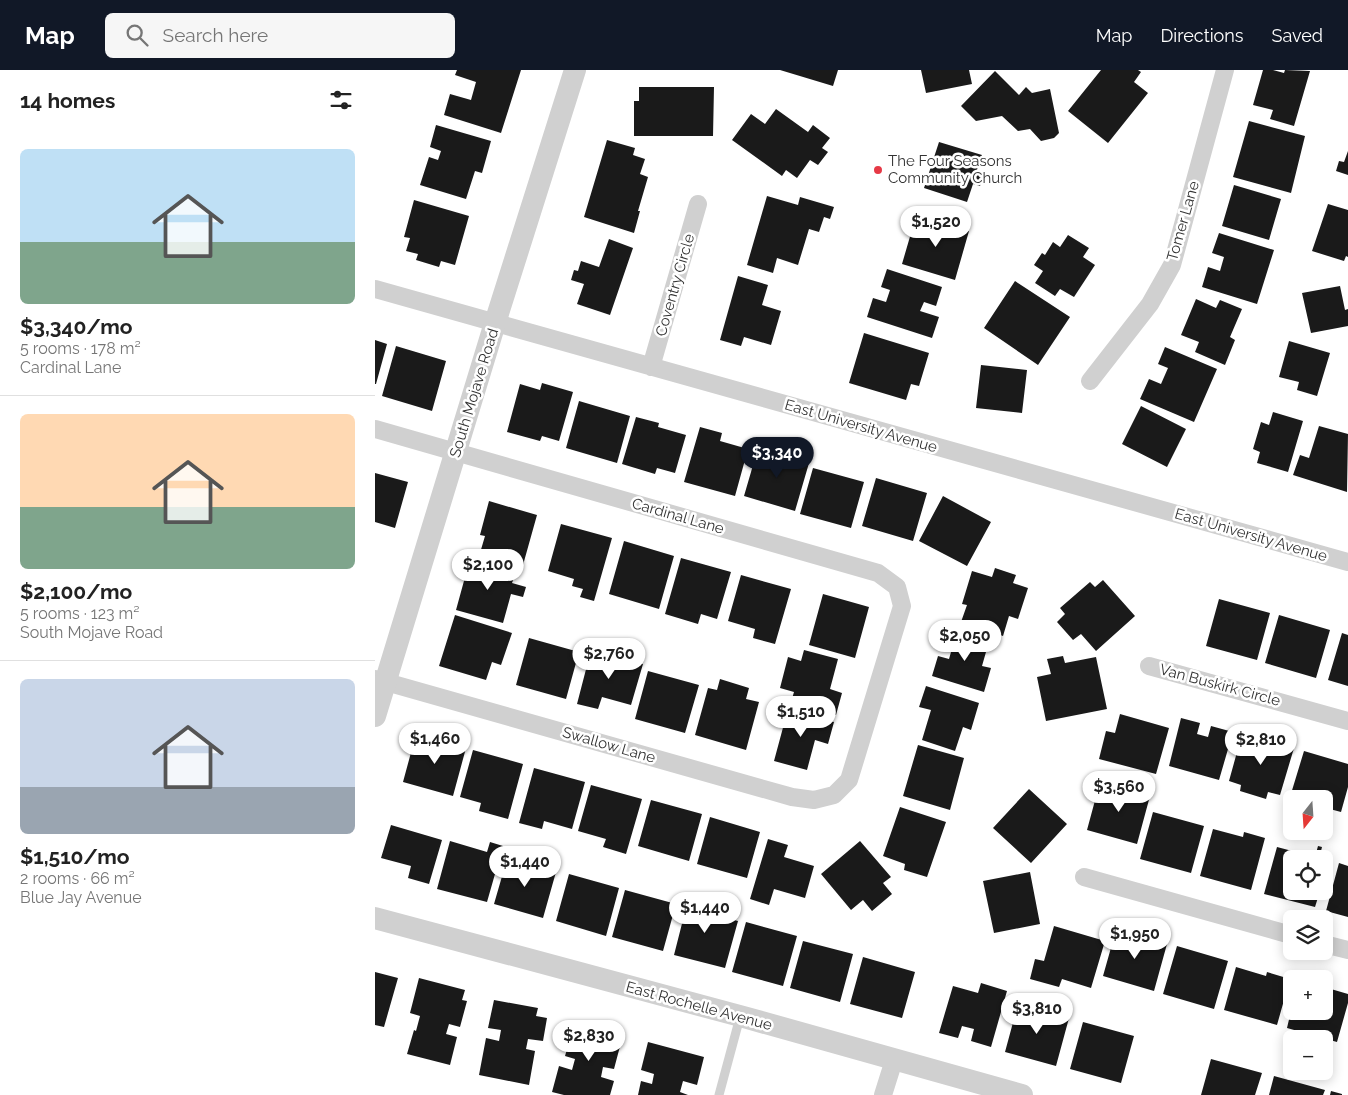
<!DOCTYPE html>
<html lang="en">
<head>
<meta charset="utf-8">
<style>
  :root { --surface:#fff; --page:#f6f6f6; --text:#222; --muted:#767676; --line:#e0e0e0; --accent:#111827 }
  body { margin:0; font-family:Raleway,sans-serif; background:var(--page); color:var(--text); height:100vh; display:flex; flex-direction:column; font-size:19px; white-space:nowrap }
  * { box-sizing:border-box; margin:0 }
  p { font-size:16px; color:var(--muted) }
  .icon { flex:none; width:28px; height:28px; fill:none; stroke:currentColor; stroke-width:2; stroke-linecap:round; stroke-linejoin:round }
  .map { position:relative; flex:1; overflow:hidden }
  .sheet { display:flex; flex-direction:column; background:var(--surface); width:375px }
  .sheet>* { flex:none }
  .needle { width:32px; rotate:197deg }
  .tools { position:absolute; left:908px; top:720px; display:grid; gap:10px }
  .tools a { display:grid; place-items:center; width:50px; height:50px; border-radius:8px; background:var(--surface); box-shadow:0 2px 12px #0003; font-size:25px }
  .price { position:absolute; translate:-50% -42px; padding:0 11px; border-radius:18px; background:#fff; color:#222; font-size:16px; line-height:32px; filter:drop-shadow(0 1px 2px #0008) }
  .price::after { content:''; position:absolute; left:50%; top:30px; width:15px; height:11px; margin-left:-8px; background:inherit; clip-path:polygon(0 0,100% 0,50% 100%) }
  .price.on { background:var(--accent); color:#fff }
  ul { padding:0; list-style:none }
  li { display:grid; align-content:center; gap:10px; height:265px; padding:0 20px }
  li+li { border-top:1px solid var(--line) }
  li span { display:grid; place-items:center; height:155px; border-radius:8px; color:#555 }
  li>.icon { margin-inline-start:auto }
  span .icon { width:90px; height:90px; fill:#fffc; stroke-width:1 }
  li b { font-size:21px }
  h2 { display:flex; justify-content:space-between; align-items:center; height:60px; padding:0 20px; font-size:21px }
  header { display:flex; align-items:center; gap:30px; box-sizing:border-box; height:70px; padding:0 25px; background:var(--accent); color:#fff }
  header strong { font-size:24px }
  nav { display:flex; gap:28px; margin-inline-start:auto; font-size:18px }
  .search { width:350px; height:45px; background:var(--page); display:flex; align-items:center; gap:12px; box-sizing:border-box; padding:0 18px; border-radius:8px; color:var(--muted); font-size:19px }
  main { display:flex; flex:1; min-height:0 }
  .map>svg:first-child { display:block }
  .building { fill:#1a1a1a }
  .lines { fill:none; stroke-linecap:round; stroke-linejoin:round }
  .service { stroke:#d0d0d0; stroke-width:9 }
  .minor { stroke:#d0d0d0; stroke-width:18 }
  .tertiary { stroke:#d0d0d0; stroke-width:22 }
  .poi-dot { fill:#e63946; stroke:#fff; stroke-width:2 }
  .labels { text-anchor:middle; stroke-width:5; stroke-linejoin:round; paint-order:stroke }
  .poi-label { font-size:15px; fill:#333; stroke:#fff; text-anchor:start }
  .street-label { font-size:15px; fill:#333; stroke:#fff }
</style>
</head>
<body>
<header>
<strong>Map</strong>
<div class="search"><svg class="icon" aria-label="search" viewBox="0 0 24 24"><circle cx="10" cy="10" r="6"/><path d="M15 15l6 6"/></svg>Search here</div>
<nav><a>Map</a><a>Directions</a><a>Saved</a></nav>
</header>
<main>
<section class="sheet">
<h2>14 homes<svg class="icon" aria-label="filters" viewBox="0 0 24 24"><path d="M4 7h16M4 17h16"/><circle cx="9" cy="7" r="2"/><circle cx="15" cy="17" r="2"/></svg></h2>
<ul>
<li><span style="background:linear-gradient(#bfe0f5 60%,#7fa58c 0)"><svg class="icon" aria-label="home" viewBox="0 0 24 24"><path d="M3 11l9-7 9 7M6 9v11h12V9"/></svg></span><div><b>$3,340/mo</b><p>5 rooms · 178 m²</p><p>Cardinal Lane</p></div></li>
<li><span style="background:linear-gradient(#ffd9b3 60%,#7fa58c 0)"><svg class="icon" aria-label="home" viewBox="0 0 24 24"><path d="M3 11l9-7 9 7M6 9v11h12V9"/></svg></span><div><b>$2,100/mo</b><p>5 rooms · 123 m²</p><p>South Mojave Road</p></div></li>
<li><span style="background:linear-gradient(#c9d6e8 70%,#9aa5b1 0)"><svg class="icon" aria-label="home" viewBox="0 0 24 24"><path d="M3 11l9-7 9 7M6 9v11h12V9"/></svg></span><div><b>$1,510/mo</b><p>2 rooms · 66 m²</p><p>Blue Jay Avenue</p></div></li>
</ul>
</section>
<div class="map">
<svg width="973" height="1025" viewBox="0 0 973 1025">
  <rect width="100%" height="100%" fill="#fff"/>
  <path class="building" d="M82,0h64l-20,63 -57,-18 6,-21 21,6 5,-18 -21,-7z
    M405,0h58l-5,16z
    M546,0h48l3,14 -46,9z
    M726,0h37l3,2 -7,10 14,11 -40,50 -40,-32z
    M888,0h10l11,3 1,-3 25,1 -16,55 -24,-7 3,-9 -20,-5z
    M620,1l24,24 7,-8 6,6 18,-4 9,44 -5,5 -13,3 -11,-12 -12,2 -16,-15 -26,5 -15,-15z
    M264,17h75l-1,49h-79v-35h5z
    M401,39l32,23 5,-7 17,13 -8,10 6,4 -10,13 -8,-5 -13,18 -11,-8 -4,6 -50,-36 19,-26 14,10z
    M874,51l56,15 -14,57 -58,-16z
    M61,55l55,16 -9,32 -7,-2 -9,28 -46,-14 9,-28 9,3 3,-9 -11,-4z
    M232,70l28,8 -2,7 12,4 -5,15 8,3 -10,34h2l-6,22 -50,-16z
    M564,72l43,13 -5,15 8,2 -5,14 -7,-2 -6,18 -43,-14z
    M973,81v24l-12,-4 3,-10 5,1z
    M859,115l47,14 -12,41 -47,-14z
    M392,126l31,9 2,-8 34,10 -4,12 -6,-2 -5,15 -10,-3 -11,36 -21,-7 -4,15 -26,-8z
    M39,130l55,16 -14,49 -14,-4 -2,6 -23,-7 2,-6 -12,-3 4,-13 -6,-1z
    M953,134l20,6v47l-2,-1 -2,5 -32,-10z
    M541,146l53,15 -14,49 -53,-16z
    M844,163l55,17 -17,54 -55,-17 6,-20 12,4 4,-14 -12,-4z
    M693,165l21,13 -6,9 12,8 -21,32 -14,-8 -5,7 -20,-13 8,-12 -9,-6 8,-12 3,2 8,-13 7,5z
    M234,169l24,9 -23,67 -33,-11 7,-20 -13,-4 3,-10 4,1 3,-10 18,6z
    M512,199l55,18 -6,19 -12,-4 -4,9 19,6 -7,21 -65,-21 6,-19 13,4 4,-12 -9,-3z
    M363,206l30,9 -6,20 19,6 -10,34 -27,-8 -3,9 -21,-6z
    M640,211l55,36 -32,48 -54,-37z
    M965,216l5,24 3,-1v17l-37,7 -9,-40z
    M821,229l20,9 4,-8 22,9 -12,28 5,3 -10,25 -30,-13 4,-10 -18,-7z
    M489,263l65,20 -10,33 -8,-2 -5,16 -57,-17z
    M0,270l12,4 -11,40h-1z
    M914,271l41,12 -13,43 -20,-6 2,-8 -20,-5z
    M21,276l50,15 -14,50 -50,-15z
    M790,277l52,22 -23,53 -54,-23 9,-20 12,5 7,-16 -10,-4z
    M606,295l46,5 -5,43 -46,-5z
    M167,313l31,9 -14,49 -17,-5 -2,5 -33,-9 13,-48 20,6z
    M204,331l51,15 -13,47 -51,-15z
    M766,336l45,23 -19,38 -45,-23z
    M898,342l30,9 -15,51 -31,-9 3,-11 -7,-3 8,-27 8,3z
    M261,347l23,6 -1,4 28,8 -11,38 -18,-5 -2,6 -33,-10z
    M944,356l29,8 -1,58 -54,-17 7,-20 9,3z
    M325,357l22,6 -2,8 28,8 -13,47 -51,-14z
    M383,378l51,15 -14,48 -51,-15z
    M438,398l51,14 -13,46 -51,-14z
    M0,403l33,9 -13,46 -20,-6z
    M501,408l51,15 -14,48 -51,-15z
    M568,426l48,26 -24,44 -48,-25z
    M114,431l48,14 -14,50 -43,-12 5,-17 -5,-1z
    M186,454l51,14 -18,63 -14,-4 3,-8 -11,-3 2,-7 -26,-8z
    M249,471l50,15 -15,53 -50,-15z
    M306,488l50,14 -14,47 -16,-5 -3,10 -33,-10z
    M95,489l46,13 -4,11 14,4 -3,10 -12,-3 -8,29 -47,-13z
    M620,498l21,7 -3,8 15,5 -10,31 -9,-3 -6,20 -42,-14 6,-17 -5,-1 10,-33 20,6z
    M366,505l50,14 -16,55 -22,-6 2,-9 -27,-8z
    M728,510l32,36 -39,35 -15,-17 -8,6 -16,-18 8,-8 -5,-6 30,-26 5,5z
    M448,524l46,13 -14,51 -46,-13z
    M844,529l51,14 -13,47 -51,-14z
    M80,545l57,18 -11,32 -9,-3 -6,18 -47,-14z
    M904,545l51,15 -14,48 -51,-15z
    M583,558l32,10 -8,28 9,2 -7,24 -52,-16 6,-20 11,3z
    M967,563l6,2v51l-20,-6z
    M154,568l50,14 -13,47 -50,-14z
    M216,580l52,14 -12,41 -29,-8 -4,12 -21,-5z
    M429,580l34,9 -8,30 12,4 -6,22 -45,-13 3,-10 -14,-4 8,-31 13,4z
    M688,586l2,7 31,-6 11,52 -61,12 -9,-44 14,-3 -4,-15z
    M273,601l51,14 -14,48 -50,-14z
    M345,609l29,9 -3,11 13,3 -13,48 -51,-15 13,-47 9,2z
    M551,616l53,17 -8,27 -8,-3 -8,24 -33,-11 9,-30 -12,-3z
    M413,639l46,13 -6,22 -13,-4 -8,30 -33,-9z
    M745,644l49,14 -13,46 -57,-15 7,-28 9,2z
    M806,648l19,5 -3,11 11,3 3,-11 22,6 -14,48 -50,-14z
    M41,664l50,14 -13,48 -50,-14z
    M867,664l52,14 -14,47 -12,-3 -2,7 -26,-8 1,-6 -12,-4z
    M543,675l46,13 -14,52 -47,-14z
    M98,680l50,14 -15,55 -29,-8 2,-8 -21,-6z
    M929,681l44,13v23l-7,25 -15,-4 -2,6v-15l-34,-2z
    M159,698l51,14 -13,47 -28,-8 -2,8 -23,-6z
    M725,712l50,14 -13,48 -50,-14z
    M216,715l51,14 -16,55 -23,-7 3,-8 -28,-8z
    M654,719l38,35 -36,39 -38,-35z
    M276,730l51,14 -13,47 -51,-15z
    M525,737l46,15 -19,55 -23,-7 1,-6 -22,-8z
    M778,742l51,14 -13,47 -51,-14z
    M335,747l50,15 -13,46 -50,-14z
    M16,755l51,15 -13,44 -21,-6 3,-12 -30,-8z
    M838,759l30,8 1,-5 21,6 -14,52 -51,-14z
    M393,769l20,6 -4,12 30,9 -9,32 -31,-9 -5,16 -19,-6z
    M75,771l37,11 3,-10 13,4 -16,56 -50,-13z
    M485,771l31,36 -8,6 9,11 -20,17 -9,-11 -12,10 -30,-36z
    M943,776l4,1 -3,12h-28v32h29l-5,16 -51,-13 13,-47 38,10z
    M949,788l4,2 -4,14z
    M132,789l49,13 -13,46 -49,-14z
    M964,793l9,3v51l-22,-6z
    M655,802l10,52 -46,9 -11,-52z
    M194,804l50,14 -13,48 -50,-15z
    M250,820l51,14 -13,47 -51,-14z
    M314,826l25,7 -3,11 27,7 -13,47 -51,-13z
    M371,852l51,14 -14,50 -51,-14z
    M679,856l51,15 -14,47 -29,-9 -3,8 -29,-8 5,-20 9,2z
    M741,860l51,14 -13,47 -51,-15z
    M428,871l50,13 -13,48 -50,-14z
    M802,876l51,15 -14,48 -51,-15z
    M488,887l52,15 -13,46 -52,-14z
    M861,897l30,9 1,-4 23,7 -13,46 -53,-15z
    M0,902l23,6 -14,49 -9,-2z
    M44,908l46,12 -3,10 5,1 -7,26 -11,-3 -3,10 11,3 -7,28 -43,-11 7,-24 2,1 4,-15 -10,-3z
    M606,913l26,8 -16,56 -20,-6 3,-12 -12,-3 -4,12 -19,-5 14,-47 25,7z
    M949,917l24,7v9l-11,39 -50,-14 4,-17h33z
    M119,930l44,8 -2,8 11,2 -4,23 -15,-2 -2,10 9,2 -6,34 -50,-10 7,-37 13,3 2,-11 -13,-2z
    M643,934l51,14 -13,48 -51,-14z
    M200,952l48,13 -9,34 -11,-2 -2,10 13,4 -4,14h-46l-12,-3 7,-26 13,4 3,-11 -10,-3z
    M708,952l51,14 -13,47 -51,-14z
    M273,972l56,15 -7,28 -14,-4 -3,11 8,3h-50l3,-14 11,3 2,-10 -13,-4z
    M836,989l51,14 -7,22h-54z
    M899,1006l51,14 -2,5h-54z
    M956,1021l11,3v1h-12z"/>
  <g class="lines">
    <path class="service" d="M344,1025l21,-78"/>
    <path class="minor" d="M0,219l973,273
      M276,297l47,-163
      M715,311l60,-77 22,-39 53,-195
      M0,359l503,144 19,14 5,19 -53,174 -15,15 -20,5 -22,-3 -417,-118
      M774,596l199,55
      M709,807l207,58
      M949,874l24,6
      M508,1025l11,-35"/>
    <path class="tertiary" d="M0,646l120,-393 80,-253
      M0,848l365,98 282,79"/>
  </g>
  <circle class="poi-dot" cx="503" cy="100" r="5"/>
  <g class="labels">
    <g class="poi-label">
      <text x="513" y="96">The Four Seasons<tspan x="513" dy="17">Community Church</tspan></text>
    </g>
    <g class="street-label">
      <text transform="translate(808 151) rotate(-74)" y="5">Tomer Lane</text>
      <text transform="translate(300 215) rotate(-74)" y="5">Coventry Circle</text>
      <text transform="translate(99 323) rotate(-73)" y="5">South Mojave Road</text>
      <text transform="translate(486 356) rotate(16)" y="5">East University Avenue</text>
      <text transform="translate(303 446) rotate(16)" y="5">Cardinal Lane</text>
      <text transform="translate(876 465) rotate(16)" y="5">East University Avenue</text>
      <text transform="translate(845 615) rotate(15)" y="5">Van Buskirk Circle</text>
      <text transform="translate(234 675) rotate(16)" y="5">Swallow Lane</text>
      <text transform="translate(324 936) rotate(15)" y="5">East Rochelle Avenue</text>
    </g>
  </g>
</svg>
<div class="tools">
<a><svg class="needle" viewBox="-14 -14 28 28"><path d="M0-13l5 13h-10z" fill="#e53935"/><path d="M0 13l5-13h-10z" fill="#767676"/></svg></a>
<a><svg class="icon" aria-label="locate" viewBox="0 0 24 24"><circle cx="12" cy="12" r="6"/><path d="M12 2v4M12 18v4M2 12h4M18 12h4"/></svg></a>
<a><svg class="icon" aria-label="layers" viewBox="0 0 24 24"><path d="M12 4l9 5-9 5-9-5zM3 14l9 5 9-5"/></svg></a>
<a>+</a>
<a>−</a>
</div>
<b class="price" style="left:561px;top:178px">$1,520</b>
<b class="price on" style="left:402px;top:409px">$3,340</b>
<b class="price" style="left:113px;top:521px">$2,100</b>
<b class="price" style="left:590px;top:592px">$2,050</b>
<b class="price" style="left:234px;top:610px">$2,760</b>
<b class="price" style="left:426px;top:668px">$1,510</b>
<b class="price" style="left:60px;top:695px">$1,460</b>
<b class="price" style="left:886px;top:696px">$2,810</b>
<b class="price" style="left:744px;top:743px">$3,560</b>
<b class="price" style="left:150px;top:818px">$1,440</b>
<b class="price" style="left:330px;top:864px">$1,440</b>
<b class="price" style="left:760px;top:890px">$1,950</b>
<b class="price" style="left:662px;top:965px">$3,810</b>
<b class="price" style="left:214px;top:992px">$2,830</b>
</div>
</main>
</body>
</html>
